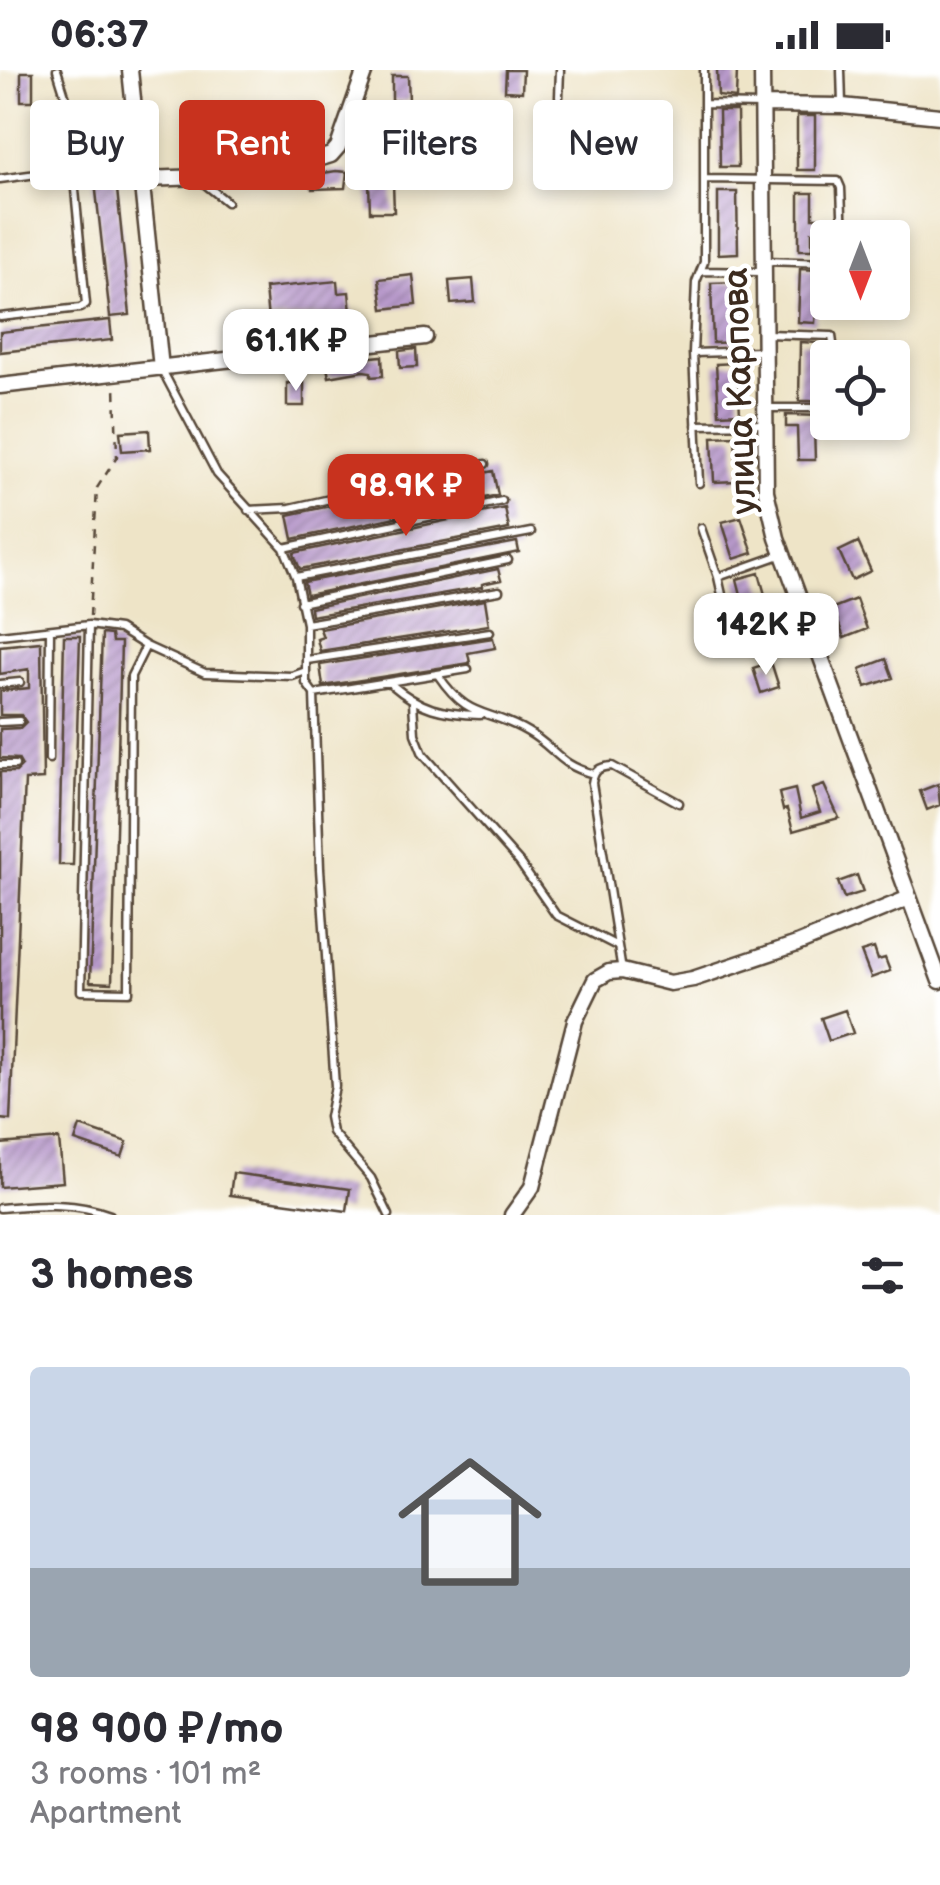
<!DOCTYPE html>
<html lang="en">
<head>
<meta charset="utf-8">
<style>
  :root { --surface:#fff; --page:#f2f2f3; --text:#2b2b33; --muted:#7c7c81; --line:#e1e1e2; --accent:#c8321e }
  body { margin:0; font-family:"Balsamiq Sans",sans-serif; background:var(--page); color:var(--text); height:100vh; display:flex; flex-direction:column; font-size:38px; white-space:nowrap }
  * { box-sizing:border-box; margin:0 }
  p { font-size:32px; color:var(--muted) }
  .icon { flex:none; width:55px; height:55px; fill:none; stroke:currentColor; stroke-width:2; stroke-linecap:round; stroke-linejoin:round }
  .map { position:relative; height:1145px; overflow:hidden }
  .drawer { display:flex; flex-direction:column; background:var(--surface); flex:1 }
  .drawer>* { flex:none }
  .banner { position:absolute; left:30px; top:30px; width:880px; height:90px; display:flex; gap:20px }
  .needle { width:65px; rotate:180deg }
  .fabs { position:absolute; left:810px; top:150px; display:grid; gap:20px }
  .fabs a { display:grid; place-items:center; width:100px; height:100px; border-radius:10px; background:var(--surface); box-shadow:0 5px 15px #0003; font-size:50px }
  .price { position:absolute; translate:-50% -85px; padding:0 22px; border-radius:20px; background:#fff; color:#222; font-size:32px; line-height:65px; filter:drop-shadow(0 2px 5px #0008) }
  .price::after { content:''; position:absolute; left:50%; top:60px; width:30px; height:22px; margin-left:-15px; background:inherit; clip-path:polygon(0 0,100% 0,50% 100%) }
  .price.active { background:var(--accent); color:#fff }
  ul { padding:0; list-style:none }
  li { display:grid; align-content:center; gap:20px; height:530px; padding:0 30px }
  li+li { border-top:2px solid var(--line) }
  li span { display:grid; place-items:center; height:310px; border-radius:10px; color:#555 }
  li>.icon { margin-inline-start:auto }
  span .icon { width:180px; height:180px; fill:#fffc; stroke-width:1 }
  li b { font-size:42px }
  h2 { display:flex; justify-content:space-between; align-items:center; height:120px; padding:0 30px; font-size:42px }
  .tag { padding:0 35px; border-radius:10px; background:var(--surface); box-shadow:0 5px 15px #0003; font-size:35px; line-height:90px }
  .tag.active { background:var(--accent); color:#fff }
  .status { display:flex; justify-content:space-between; align-items:center; height:70px; padding:0 50px; background:var(--surface); direction:ltr }
  .status svg { height:28px; fill:currentColor }
  .map>svg:first-child { display:block }
  .building { fill:url(#building-hatch) }
  .lines { fill:none; stroke-linecap:round; stroke-linejoin:round }
  .lane-casing { stroke:#564637; stroke-width:11 }
  .street-casing { stroke:#564637; stroke-width:19 }
  .path { stroke:#564637; stroke-width:2.5; stroke-dasharray:8 8; stroke-linecap:butt }
  .lane { stroke:#fff; stroke-width:6 }
  .street { stroke:#fff; stroke-width:14 }
  .labels { text-anchor:middle; stroke-width:9; stroke-linejoin:round; paint-order:stroke }
  .street-label { font-size:35px; fill:#3b2a1e; stroke:#fff }
</style>
</head>
<body>
<div class="status"><b>06:37</b><svg viewBox="0 0 49 12"><path d="M0 12V9h3v3zM5 12V6h3v6zM10 12V3h3v9zM15 12V0h3v12zM26 1h20v11H26zM47 4h2v5h-2z"/></svg></div>
<div class="map">
<svg width="940" height="1145" viewBox="0 0 940 1145">
  <defs>
    <pattern id="building-hatch" width="6" height="6" patternUnits="userSpaceOnUse" patternTransform="scale(2.5)"><rect width="6" height="6" fill="#b89acb"/><path d="M-1 1l2-2M0 6l6-6M5 7l2-2" fill="none" stroke="#977ea4"/></pattern>
  </defs>
  <rect width="100%" height="100%" fill="#fff"/>
  <filter id="ink" filterUnits="userSpaceOnUse"><feTurbulence type="fractalNoise" baseFrequency=".01" numOctaves="2"/><feDisplacementMap in="SourceGraphic" scale="20" xChannelSelector="R" yChannelSelector="G"/><feConvolveMatrix kernelMatrix="1 2 1 2 8 2 1 2 1" color-interpolation-filters="sRGB"/></filter>
  <filter id="wash" filterUnits="userSpaceOnUse"><feTurbulence type="fractalNoise" baseFrequency=".0048" numOctaves="4" result="noise"/><feDisplacementMap in="SourceGraphic" scale="40" xChannelSelector="R" yChannelSelector="G"/><feGaussianBlur stdDeviation="2.25" result="paint"/><feColorMatrix in="noise" values="0 0 0 0 0 0 0 0 0 0 0 0 0 0 0 0 0 1.4 0 .05"/><feComposite in="paint" operator="in"/></filter>
  <g filter="url(#wash)">
    <rect width="100%" height="100%" fill="#eee4c7"/>
    <g id="blocks">
      <path class="building" d="M506,0h17l-1,22 -17,-1z
        M717,0h20l-1,28 -18,-2z
        M21,2h12v29h-12z
        M392,6h16l1,25h-17z
        M719,41h18l1,56h-18z
        M797,46h18v54h-18z
        M70,49l3,36 -13,2 -2,-19 -11,1 -2,-17z
        M429,55l1,18 -23,1v-18z
        M115,100l15,145 -20,2 -16,-144z
        M336,101l11,1 -2,16 -33,1 -1,-14z
        M369,113h24l1,29h-24z
        M718,122h19l1,61 -20,1z
        M799,123h14v25h12v14h-13v18h-13z
        M800,199l18,1 -3,53 -17,-1z
        M413,205l3,30 -33,4 -4,-30z
        M473,209l2,23 -24,2 -2,-23z
        M337,211l1,12 11,-1 2,21 -83,7 -3,-32z
        M737,212l2,60 -26,1 -2,-60z
        M110,250l2,20 -112,12v-20z
        M800,272l17,1v58h-18z
        M416,279l1,18 -17,1 -1,-17z
        M382,286l1,20 -12,1v-5l-8,-1 -34,6 -3,-15z
        M737,293l3,50 -21,1 -3,-50z
        M287,313h17v23h-17z
        M786,345l37,1v12l-9,-1 1,33h-17l-1,-33h-11z
        M149,360l1,19 -28,2 -2,-19z
        M735,366l2,45 -23,1 -2,-45z
        M493,401l5,24 -205,44 -5,-24z
        M505,438l4,21 -209,40 -5,-12 -1,-4z
        M741,447l12,36 -19,6 -12,-37z
        M517,472l2,10 -212,43 -3,-13z
        M858,472l13,29 -19,9 -13,-29z
        M498,499l3,11 -19,4v3l-171,29 -1,-8z
        M759,503l13,47 -23,6 -12,-47z
        M856,529l11,30 -23,9 -11,-30z
        M485,530l4,25 -169,26 -3,-12 6,-2 -3,-8z
        M102,564l9,1 1,7h9l-9,341 -22,-1z
        M64,566h16l-7,229h-14z
        M493,568l2,10 -27,5 2,10 -147,23 -3,-21z
        M41,572l2,137 -18,1 -15,340 -10,-1v-347h16l6,-6 -4,-7 -18,-1v-29l20,-1 6,-6 -5,-7h-21v-24l29,-3v-19l-29,5v-28z
        M886,589l7,19 -27,9 -6,-18z
        M771,592l8,25 -18,6 -8,-25z
        M938,714l2,21 -13,5 -7,-19z
        M824,715l15,33 -46,13 -6,-22 -4,1 -4,-17 16,-4 6,29 19,-6 -8,-23z
        M857,805l6,17 -19,6 -6,-16z
        M874,878l4,12 7,-2 5,13 -19,7 -10,-26z
        M845,940l8,23 -24,8 -8,-23z
        M80,1056l47,16 -5,15 -47,-16z
        M59,1069l4,43 -63,5v-43z
        M233,1103l117,16 -3,22 -117,-16z"/>
    </g>
  </g>
  <g filter="url(#ink)">
    <use href="#blocks" fill-opacity="0" stroke="#564637" stroke-width="2.5"/>
    <g class="lines">
      <defs>
        <path id="lane" d="M57,0l10,32 10,6 57,13
          M841,0l1,34
          M559,27l1,-27
          M704,34l58,1
          M339,77l36,-14
          M0,109l73,-10
          M705,109l133,2 3,7 2,50
          M201,111l26,21
          M764,191l64,2
          M702,201l59,1
          M0,247l80,-9 6,-4 -13,-135 65,-9
          M766,264l66,2 3,22
          M693,283l69,-2
          M161,298l56,106 67,74 12,29 10,47v59l8,11 6,175 15,217 -6,31 3,15 39,46 18,37
          M765,338h58l5,-3
          M696,355l69,-1
          M699,413l-6,-130 3,-71 8,-20v-192
          M248,440l42,-2 195,-44
          M701,458l17,49 7,31
          M284,478l218,-47
          M296,507l235,-45
          M718,507l65,-23
          M300,533l208,-43
          M306,554l193,-33
          M89,555l-8,366 48,1 2,-316 15,-30
          M0,565l89,-10 30,4 27,17 59,27 87,3 14,-5
          M307,590l183,-28
          M438,605c32,47 48,32 90,57 28,16 30,33 66,42
          M0,614l20,-2
          M391,614c29,25 51,30 89,31
          M314,624l154,-25
          M413,633l2,31 8,20 96,108 37,53 61,31
          M0,652l19,-1
          M49,689l1,-129
          M0,695h15
          M622,901l-30,-188c2,-13 7,-16 20,-17l67,37
          M0,1138c39,-3 73,-7 110,7"/>
        <path id="street" d="M130,0l31,298
          M762,0l4,421 11,47 163,443
          M762,35l80,1 98,10
          M142,109l124,-4 65,-20 7,-8 27,-77
          M0,316l425,-49
          M512,1145l20,-28 43,-166 20,-41 14,-8 13,-1 48,12 23,-4 104,-35 112,-46"/>
      </defs>
      <use href="#lane" class="lane-casing"/>
      <use href="#street" class="street-casing"/>
      <path class="path" d="M90,546l7,-128 20,-31 -2,-72"/>
      <use href="#lane" class="lane"/>
      <use href="#street" class="street"/>
    </g>
  </g>
  <g class="labels">
    <g class="street-label">
      <text transform="translate(739 321) rotate(-92)" y="12">улица Карпова</text>
    </g>
  </g>
</svg>
<div class="fabs">
<a><svg class="needle" viewBox="-14 -14 28 28"><path d="M0-13l5 13h-10z" fill="#e53935"/><path d="M0 13l5-13h-10z" fill="#7c7c81"/></svg></a>
<a><svg class="icon" aria-label="locate" viewBox="0 0 24 24"><circle cx="12" cy="12" r="6"/><path d="M12 2v4M12 18v4M2 12h4M18 12h4"/></svg></a>
</div>
<b class="price" style="left:296px;top:324px">61.1K ₽</b>
<b class="price active" style="left:406px;top:469px">98.9K ₽</b>
<b class="price" style="left:766px;top:608px">142K ₽</b>
<div class="banner">
<a class="tag">Buy</a>
<a class="tag active">Rent</a>
<a class="tag">Filters</a>
<a class="tag">New</a>
</div>
</div>
<section class="drawer">
<h2>3 homes<svg class="icon" aria-label="filters" viewBox="0 0 24 24"><path d="M4 7h16M4 17h16"/><circle cx="9" cy="7" r="2"/><circle cx="15" cy="17" r="2"/></svg></h2>
<ul>
<li><span style="background:linear-gradient(#c9d6e8 65%,#9aa5b1 0)"><svg class="icon" aria-label="home" viewBox="0 0 24 24"><path d="M3 11l9-7 9 7M6 9v11h12V9"/></svg></span><div><b>98 900 ₽/mo</b><p>3 rooms · 101 m²</p><p>Apartment</p></div></li>
</ul>
</section>
</body>
</html>
